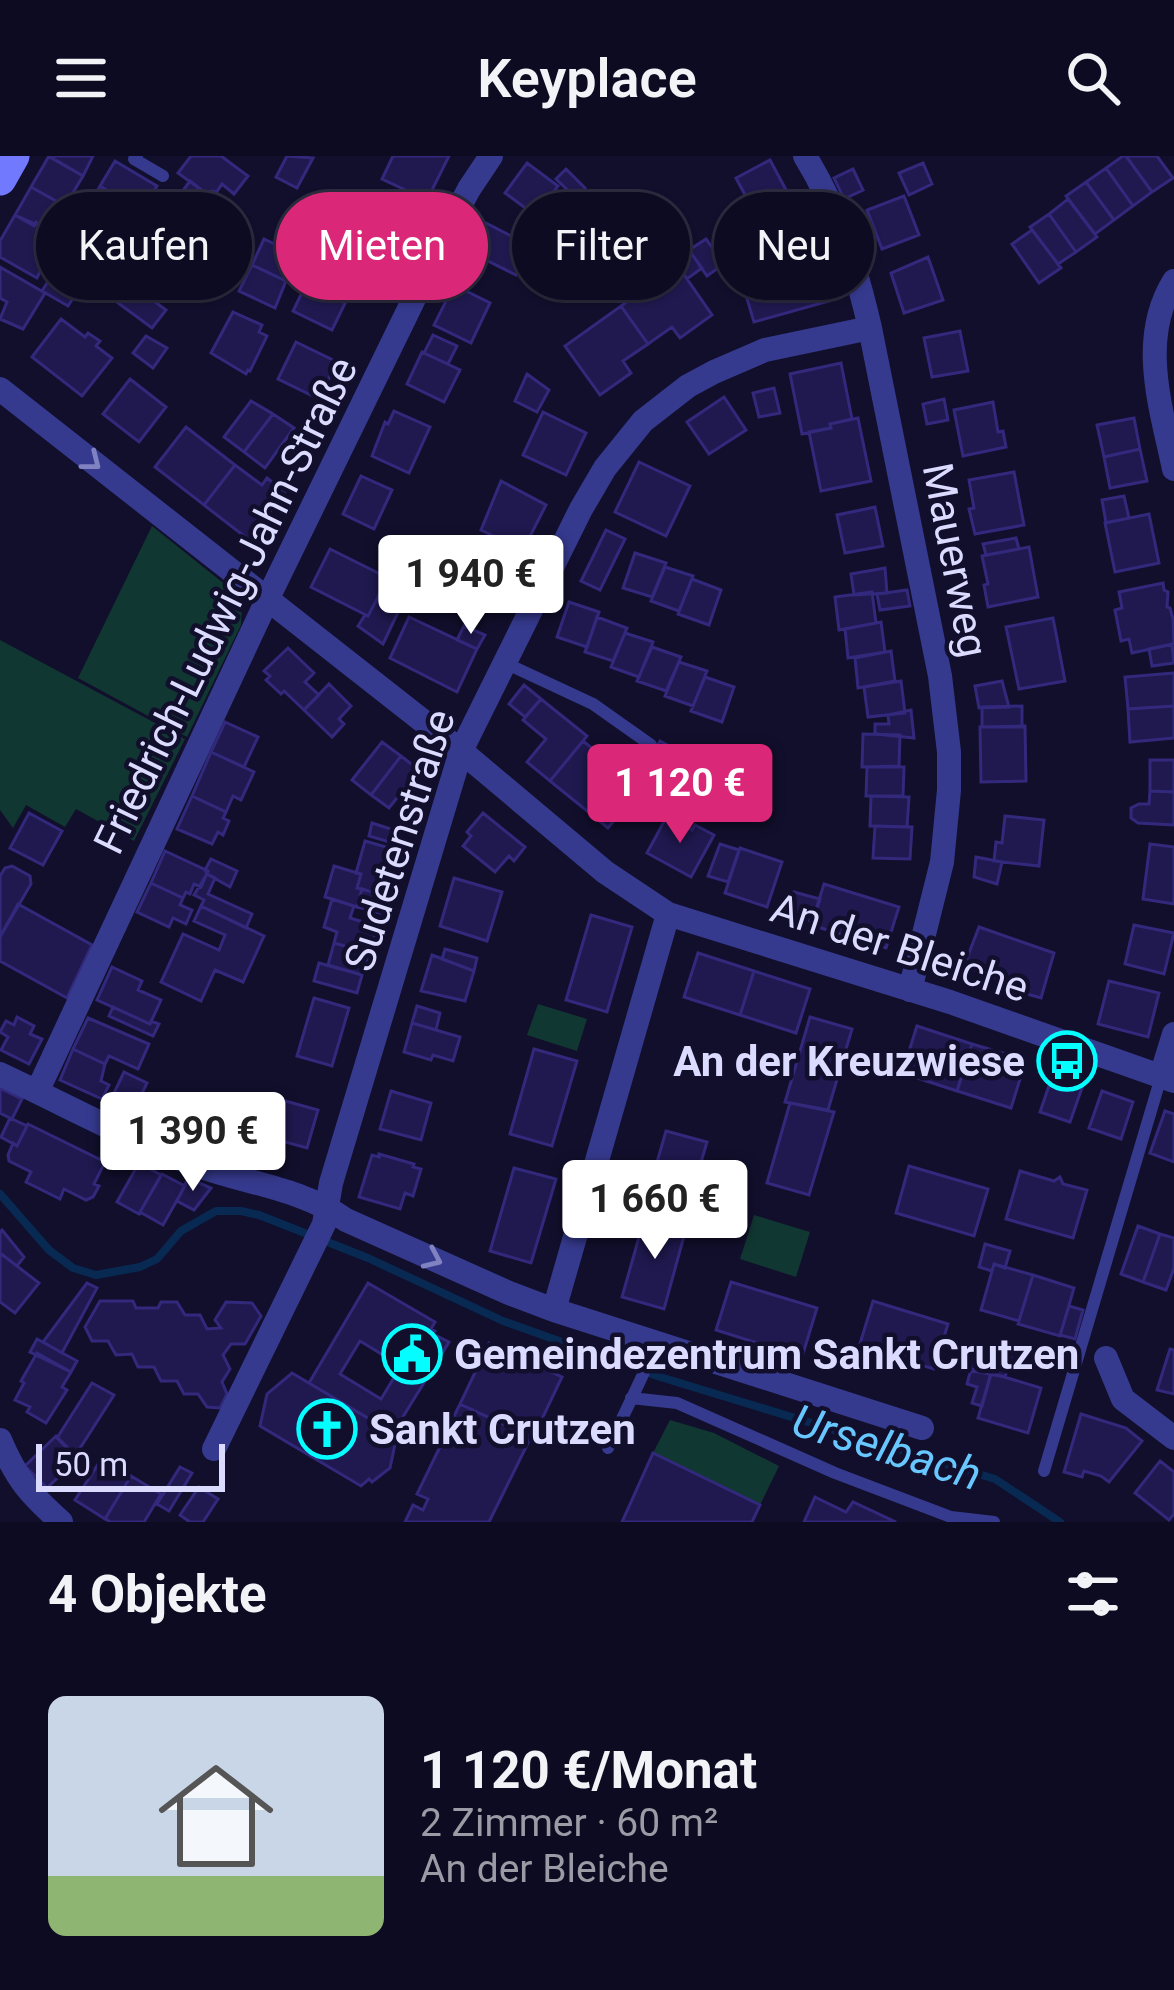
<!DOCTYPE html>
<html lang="de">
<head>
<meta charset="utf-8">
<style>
  :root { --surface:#0d0b21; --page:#16142a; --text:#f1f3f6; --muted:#9a9ba5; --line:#2d2b3f; --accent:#db2777 }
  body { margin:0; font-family:Roboto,sans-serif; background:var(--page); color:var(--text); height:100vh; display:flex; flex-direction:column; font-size:45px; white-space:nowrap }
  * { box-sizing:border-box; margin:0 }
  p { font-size:39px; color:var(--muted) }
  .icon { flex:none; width:66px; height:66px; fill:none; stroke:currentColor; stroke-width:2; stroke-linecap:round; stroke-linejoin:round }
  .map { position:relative; height:1366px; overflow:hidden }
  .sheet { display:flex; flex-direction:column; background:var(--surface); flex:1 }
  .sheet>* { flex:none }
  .top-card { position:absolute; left:36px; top:36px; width:1104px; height:108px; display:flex; gap:24px }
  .scale { position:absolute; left:36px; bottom:30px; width:189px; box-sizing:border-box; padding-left:12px; border:6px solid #dbdaff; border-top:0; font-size:33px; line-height:42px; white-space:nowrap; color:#dbdaff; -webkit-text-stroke:9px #110f2c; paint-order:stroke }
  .price { position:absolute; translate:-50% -102px; padding:0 27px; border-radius:12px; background:#fff; color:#222; font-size:39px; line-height:78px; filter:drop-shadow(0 3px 6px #0008) }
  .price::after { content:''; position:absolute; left:50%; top:72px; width:36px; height:27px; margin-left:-18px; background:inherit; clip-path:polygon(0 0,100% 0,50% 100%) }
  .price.selected { background:var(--accent); color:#fff }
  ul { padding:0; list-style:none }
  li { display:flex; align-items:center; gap:36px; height:300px; padding:0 48px }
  li span { display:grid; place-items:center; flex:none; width:336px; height:240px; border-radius:18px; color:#555 }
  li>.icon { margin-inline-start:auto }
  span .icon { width:144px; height:144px; fill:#fffc; stroke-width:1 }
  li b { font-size:51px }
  h2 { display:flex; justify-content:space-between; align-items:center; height:144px; padding:0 48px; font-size:51px }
  .pill { padding:0 42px; border-radius:54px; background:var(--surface); box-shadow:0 3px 9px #0004,0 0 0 3px var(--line); font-size:42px; line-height:108px }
  .pill.selected { background:var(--accent); color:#fff }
  header { display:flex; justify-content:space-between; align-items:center; height:156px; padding:0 48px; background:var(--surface); font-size:54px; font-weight:600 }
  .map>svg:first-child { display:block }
  .green { fill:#113732 }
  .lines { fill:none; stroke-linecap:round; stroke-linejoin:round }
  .stream { stroke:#082a52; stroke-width:8 }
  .building { fill:#1f194f; stroke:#32297d; stroke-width:3; fill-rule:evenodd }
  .lane { stroke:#363a8f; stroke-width:12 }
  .street { stroke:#363a8f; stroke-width:24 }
  .secondary { stroke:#717aff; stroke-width:33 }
  .oneway { stroke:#8082c1 }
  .labels { text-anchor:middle; stroke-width:9; stroke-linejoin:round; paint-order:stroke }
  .street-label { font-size:42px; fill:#dbdaff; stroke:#110f2c }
  .poi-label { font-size:42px; font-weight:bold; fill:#dbdaff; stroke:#110f2c; text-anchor:start }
  .water-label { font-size:45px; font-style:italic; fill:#68c7ff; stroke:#110f2c }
</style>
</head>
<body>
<header><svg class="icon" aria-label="menu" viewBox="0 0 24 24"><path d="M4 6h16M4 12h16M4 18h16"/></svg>Keyplace<svg class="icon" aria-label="search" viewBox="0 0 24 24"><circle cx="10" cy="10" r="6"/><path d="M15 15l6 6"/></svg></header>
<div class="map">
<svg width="1174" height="1366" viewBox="0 0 1174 1366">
  <rect width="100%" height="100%" fill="#110f2c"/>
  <path class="green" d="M152,370l85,68 5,11 -1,20 -54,112 -109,-59z
    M0,484l185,99 -51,102 -58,-32 -11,18 -39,-22 -13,23 -13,-18z
    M538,848l49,15 -10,32 -50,-16z
    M754,1059l56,17 -14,45 -56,-18z
    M670,1264l44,13 65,33 -19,39 -107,-52z"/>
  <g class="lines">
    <path class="stream" d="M0,1038l49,56 24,18 23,7 44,-8 17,-8 24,-28 35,-20h25l18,4 109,43 135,63 154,55 338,103 65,43"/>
  </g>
  <path class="building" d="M49,0l34,20 -18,30 -34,-19z
    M55,0h38l-10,20 -30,-17z
    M191,0h30l27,20 -14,18 -12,-10 -6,9 -12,-1 -26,-19z
    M287,0l26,2 -16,30 -21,-11z
    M393,0h56l-22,44 -45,-21z
    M1123,0h3l26,36 -19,14 -27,-38z
    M1126,0h31l16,22 -21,14z
    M770,4l30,56 -34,18 -30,-56z
    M115,5l42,25 -15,25 -42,-25z
    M527,7l31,23 -22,30 -31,-23z
    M923,7l9,21 -23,11 -10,-22z
    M1106,12l27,38 -19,14 -28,-38z
    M566,13l19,19 -9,10 -20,-19z
    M853,13l10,21 -19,9 -10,-21z
    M190,25l14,11 10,-1 19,15 -36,46 -38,-29z
    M1086,26l28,38 -19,14 -29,-38z
    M100,30l22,14 -10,18 -23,-13z
    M31,31l34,19 -14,25 -36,-16z
    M355,38l47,23 -3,7 11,5 -17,38 -40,-20 5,-11 -20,-9z
    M904,40l15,39 -37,14 -15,-39z
    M1068,43l29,38 -21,15 -27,-38z
    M1049,58l27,38 -18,12 -28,-37z
    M15,59l19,11 2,-4 22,13 -21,43 -37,-21v-16z
    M800,60l7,12 -51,22 -7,-15 13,-7 4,6z
    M522,65l21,17 -9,11 -21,-17z
    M486,67l33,17 10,9 -13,26 -44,-22z
    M1032,74l29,38 -22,15 -27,-39z
    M264,83l36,17 -14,25 -34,-16z
    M706,83l18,25 -17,12 -18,-26z
    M688,93l14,19 -15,11 -14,-19z
    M816,101l13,44 -75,21 -13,-43z
    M928,101l15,43 -39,13 -13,-40z
    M252,109l34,16 -11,27 -36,-17z
    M678,110l34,49 -32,23 -8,-11 -24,17 -27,-38z
    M0,111l45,26 -22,36 -23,-10 7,-17 -7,-4z
    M314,112l39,19 -21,43 -39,-19z
    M49,124l26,15 -7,11 -26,-15z
    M128,126l38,28 -14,18 -38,-28z
    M454,129l36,18 -19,40 -37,-18z
    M621,150l27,38 -25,17 8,12 -31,22 -35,-49z
    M233,156l29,13 -3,7 8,4 -17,35 -2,-1 -2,4 -35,-21z
    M61,163l24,18 3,-4 12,8 -4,5 16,12 -30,38 -50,-39z
    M960,175l8,40 -36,6 -8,-39z
    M433,179l24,11 -9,18 -24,-11z
    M146,180l21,12 -14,20 -20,-15z
    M296,186l41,20 -18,37 -41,-20z
    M422,196l38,18 -16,32 -37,-18z
    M841,207l11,56 -22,5 1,4 -29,6 -12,-60z
    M527,218l22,16 -12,22 -22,-11z
    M130,223l36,28 -27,35 -36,-28z
    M774,232l6,25 -21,4 -6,-24z
    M724,241l22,33 -37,24 -22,-32z
    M944,243l4,21 -21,4 -4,-20z
    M251,245l22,13 -29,38 -20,-15z
    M993,246l5,30 5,-1 3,16 -43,9 -9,-46z
    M394,255l36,16 -21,46 -37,-17 13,-34 3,2z
    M543,256l43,21 -20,42 -43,-20z
    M273,258l21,14 -29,40 -21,-16z
    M858,262l13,63 -50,10 -12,-59 22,-4 -1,-4z
    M1134,262l6,31 -36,8 -7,-32z
    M186,271l49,38 -31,40 -49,-38z
    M1140,293l7,32 -37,7 -6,-31z
    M639,306l51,24 -24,50 -51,-24z
    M235,309l27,20 5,-7 18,14 -18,24 5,4 -19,23 -49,-38z
    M1014,316l10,53 -49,9 -6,-25 5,-1 -5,-28z
    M361,320l31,14 -18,39 -31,-15z
    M501,325l45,24 -23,45 -42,-20z
    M1124,340l5,22 -23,5 -4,-23z
    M875,351l8,39 -38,7 -8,-38z
    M1149,358l10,49 -44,9 -10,-49z
    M606,374l19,9 -25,51 -19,-9z
    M1016,382l3,11 -33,6 -3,-11z
    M468,383l23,11 -5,12 4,2 -3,8 -23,-11 3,-6 -5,-2z
    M1029,391l9,50 -50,10 -4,-22 4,-1 -6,-28z
    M330,393l58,29 -20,38 -57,-29z
    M635,397l31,10 -14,34 -29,-9z
    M462,404l36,17 -17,34 -35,-17z
    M665,411l28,9 -14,35 -28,-10z
    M885,412l2,25 -33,2 -3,-21z
    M692,423l29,11 -12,35 -31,-11z
    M1163,427l1,7 4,2 -1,15 3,1 3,11 1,25 -42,9 -3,-14 -8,2 -6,-31 7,-2 -3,-16z
    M907,434l3,16 -30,4 -3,-16z
    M872,436l4,31 -37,7 -4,-33z
    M379,439l22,11 -18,38 -25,-18 7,-11 3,1z
    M569,446l30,10 -12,35 -30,-10z
    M409,461l68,32 -20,43 -67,-34z
    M597,461l30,11 -14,33 -28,-9z
    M1053,462l12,63 -46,8 -13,-62z
    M881,466l4,30 -37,6 -3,-29z
    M464,470l21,9 -8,14 -20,-9z
    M625,477l28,9 -14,35 -28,-10z
    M1172,488l2,19 -22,3 -3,-17z
    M652,491l29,10 -15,34 -29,-10z
    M288,492l26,25 -9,9 14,13 -15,15 -20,-19 -3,3 -15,-14 4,-4 -6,-5z
    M891,495l4,30 -37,7 -3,-30z
    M679,506l28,9 -14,35 -28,-10z
    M1174,517v33l-46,3 -3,-32z
    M705,521l29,10 -12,35 -31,-11z
    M901,525l4,32 -37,4 -4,-30z
    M1002,525l7,26 -30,1 -4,-22z
    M329,528l22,22 -12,13 5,5 -12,13 -28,-27z
    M524,529l17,14 -16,18 -16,-13z
    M541,543l46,37 -37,45 -23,-19 19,-23 -23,-19z
    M1022,550v21h-40v-20z
    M1174,550v32l-44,4 -2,-33z
    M911,554l3,28 -39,-4v-10h14l-1,-9z
    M225,566l33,15 -14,30 -33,-15z
    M1025,570l1,55 -45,1 -1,-55z
    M863,578l37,1 -1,31 -37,1z
    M583,585l58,47 -33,40 -58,-47z
    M660,585l20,11 -23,39 -20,-11z
    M382,586l19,14 -30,39 -19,-15z
    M211,596l43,20 -13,28 -8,-4 -7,16 -34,-16z
    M401,600l18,14 -30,38 -18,-13z
    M1150,604h24v32l-24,-1z
    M867,611h37l-1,29h-37z
    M1150,635l24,1v33l-36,-2 -7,-5v-10l8,-4h10z
    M192,640l34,16 -3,6 6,3 -6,14 -5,-3 -6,12 -35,-15z
    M871,640l38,1 -2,30 -37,-1z
    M29,657l33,18 -19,34 -33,-17z
    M483,657l42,34 -11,14 -5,-5 -14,16 -32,-26 8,-10 -4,-4z
    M667,660l25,14 3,-5 19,10 -23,42 -44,-24z
    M1005,660l39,4 -5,46 -45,-5 2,-19 6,1z
    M372,667l28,9 -4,12 -27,-8z
    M875,670l37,1 -2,32 -37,-1z
    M365,685l35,10 -13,45 -30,-8 4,-14 -5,-1z
    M720,688l19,6 -11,32 -20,-6z
    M1150,688l24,3v57l-31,-5z
    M740,692l42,14 -15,45 -42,-14z
    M165,695l43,20 -7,16 -7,-3 -4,10 -4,-2 -3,6 -32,-15z
    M976,701l26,5 -5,22 -23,-7z
    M211,703l26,12 -7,16 -23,-13 -2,-4z
    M12,710l18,10 1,8 -31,53v-61l5,-8z
    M334,710l27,8 -4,14 5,1 -5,18 -32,-10z
    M207,718l8,4 -7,16 44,20 -6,14 -45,-22 3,-6 -10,-5z
    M454,722l48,14 -15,49 -47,-15z
    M151,727l32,15 -3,7 12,5 -6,14 -13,-6 -4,9 -32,-15z
    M824,728l75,23 -13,41 -75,-23z
    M362,733l23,7 -5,17 -23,-6z
    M794,736l26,7 -7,23 -26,-7z
    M332,743l22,7 -4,12 27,8 -8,27 -35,-10 3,-11 -13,-5z
    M18,748l74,41 -25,53 -67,-37v-24z
    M201,750l63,30 -21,46 -28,-12 -14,31 -40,-19 22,-48 36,16 6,-15 -31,-14z
    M591,759l41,12 -25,85 -41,-12z
    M1134,769l40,8 -10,41 -39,-10z
    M979,771l75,26 -13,45 -25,-7 2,-5 -54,-20z
    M334,787l35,10 -7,22 -34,-10z
    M445,793l32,9 -3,13 -32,-12z
    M698,797l56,18 -14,44 -56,-18z
    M432,799l42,16 -9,30 -44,-10z
    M319,807l43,12 -5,18 -43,-12z
    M112,811l30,14 -4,9 23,10 -11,24 -53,-24z
    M754,815l56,18 -14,44 -56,-18z
    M1109,825l50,12 -11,44 -50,-13z
    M314,842l35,10 -17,58 -35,-10z
    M417,850l23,7 -4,17 -24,-7z
    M113,851l37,17 1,-3 8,3 -6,12 -44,-20z
    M17,861l17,9 -4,8 12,5 -13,25 -28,-14 7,-13 -8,-5 6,-11 8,4z
    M810,861l42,12 -24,81 -43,-8z
    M88,862l61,26 -11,25 -29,-13 -4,8 -32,-15z
    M412,867l48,14 -7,24 -20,-6 -2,5 -27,-8z
    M917,870l55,18 -15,47 -55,-18z
    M972,888l54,16 -15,48 -54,-17z
    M73,893l32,15 -4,17 8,4 -7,14 -42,-19z
    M534,893l43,12 -25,85 -42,-12z
    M124,916l23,11 -11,23 -23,-11z
    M1053,918l30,11 -13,37 -30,-10z
    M0,932l22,11 -10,20 -12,-6z
    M391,935l40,12 -10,37 -41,-11z
    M1102,935l31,11 -12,37 -32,-11z
    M260,938l58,16 -11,38 -58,-16z
    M790,947l44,9 -25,83 -42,-12z
    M1165,955l9,3v48l-24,-9z
    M10,962l17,8 -10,20 -16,-9z
    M28,968l77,38 -11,22 5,2 -6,11 -7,3 -22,-11 -4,10 -34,-17 5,-10 -22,-11 -1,-6 5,-12 4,3z
    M666,975l41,11 -24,81 -41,-9z
    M379,998l35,10 -1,3 8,2 -8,27 -8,-3 -5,16 -41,-12 13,-42 7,2z
    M139,1007l22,12 -22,39 -22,-12z
    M909,1010l79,23 -14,47 -78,-23z
    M514,1012l42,11 -25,84 -41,-12z
    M1020,1015l34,10 6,-4 3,7 24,6 -14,48 -67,-19z
    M162,1018l23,12 -22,39 -23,-13z
    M188,1022l23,10 -17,22 -17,-9z
    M645,1060l42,9 -23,84 -42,-12z
    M1138,1070l22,8 -17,48 -22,-8z
    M2,1074l22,27 -7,9 -17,-13v-21z
    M1160,1078l14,4v30l-8,22 -23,-8z
    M985,1088l25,7 -5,17 -11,-4 -2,7 -13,-4z
    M0,1097l39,30 -24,30 -15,-11z
    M994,1108l39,11 -14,46 -38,-11z
    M1033,1119l41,13 -14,48 -42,-12z
    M731,1126l86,26 -15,49 -86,-27z
    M87,1127l10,5 -35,65 -19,-11z
    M368,1127l67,39 -4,7 4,2 -2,3 16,8 -56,91 -84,-50zM360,1185l41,25 -20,33 -41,-25z
    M100,1145h33l3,7h22l3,-6h16l8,13h15l7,14 14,-1 -6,-8 11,-18 26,1 9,13 -16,28h-14l-8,11 7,14 -8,13 5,12 -7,14 -13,-1 -9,-13h-14l-7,-13h-16l-7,-14h-16l-6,-13 -16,1 -8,-14h-16l-7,-14z
    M873,1145l75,23 -14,45 -75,-22z
    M1069,1150l14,4 -8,29 -15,-4z
    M37,1183l40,22 -6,11 -41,-20z
    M489,1187l73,34 -29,61 -73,-34z
    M971,1189l40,12 -6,20 -41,-8z
    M1170,1193l4,1v44l-17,-4z
    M37,1197l34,19 -9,15 5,3 -21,33 -19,-11 3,-5 -15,-7 9,-17 -3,-2z
    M971,1213l20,5 -9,32 -10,-3 5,-16 -10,-3z
    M292,1217l101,60 -2,10 4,1 -5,24 -18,14 -3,-3 -8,7 -101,-60 7,-32z
    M991,1217l50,15 -13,45 -50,-15z
    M92,1227l22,12 -39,61 -18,-18z
    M460,1248l71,33 -42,85h-84l8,-17 10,5 5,-11 -11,-5 34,-70 6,3 3,-8 -6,-3z
    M1081,1258l45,14 16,13 -33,41 -8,-6 -17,-5 -2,6 -18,-5z
    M56,1280l22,22 -31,30 -22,-22z
    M653,1297l107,52 -8,17h-130z
    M102,1302l29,18 -26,43 -30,-19z
    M1160,1305l14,11v42l-5,6 -34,-27z
    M180,1311l12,6 -23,38 -12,-7z
    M131,1320l30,18 -17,28h-33l-6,-3z
    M199,1331l19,12 -15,23h-13l-10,-7z
    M815,1341l31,15 7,-10 43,20h-92z"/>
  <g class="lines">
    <path class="lane" d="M137,0l-3,3 29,17
      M505,507l88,41 58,41
      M631,1242l46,5 158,70 116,44 43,5
      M608,1292c16,-35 34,-68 48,-104
      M1044,1315l117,-394"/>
    <path class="street" d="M805,0c33,54 51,111 65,172l70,348 9,76v38l-7,72 -32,128
      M1174,125c-36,58 -13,126 0,188
      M0,233l461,362 144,121 63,42 282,88 224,79
      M0,918c62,29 124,63 188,88 52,21 110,24 158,58l163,73 45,17 368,118
      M1161,920l13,-42
      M37,936l231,-494 181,-371 20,-38 22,-33
      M554,1154l114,-396
      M1106,1202l17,41 51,39
      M0,1284c17,40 29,53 61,82
      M214,1293l110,-225 7,-41 130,-432 120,-242 24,-41 38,-47 45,-35 26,-14 51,-22 105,-22"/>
    <path class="secondary" d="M0,23l13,-23"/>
  </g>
  <defs><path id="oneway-chevron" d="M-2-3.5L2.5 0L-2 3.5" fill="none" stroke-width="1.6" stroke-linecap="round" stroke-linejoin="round" transform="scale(3)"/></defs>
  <g class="oneway">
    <use href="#oneway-chevron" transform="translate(92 306) rotate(38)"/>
    <use href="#oneway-chevron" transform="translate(433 1103) rotate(24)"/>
  </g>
  <defs>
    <symbol id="bus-ring" viewBox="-11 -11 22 22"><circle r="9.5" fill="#110f2c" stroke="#06fdff" stroke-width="1.5"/><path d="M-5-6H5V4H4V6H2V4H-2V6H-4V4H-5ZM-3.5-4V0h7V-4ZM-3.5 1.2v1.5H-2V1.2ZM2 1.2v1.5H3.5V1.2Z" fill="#06fdff"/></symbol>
    <symbol id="civic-ring" viewBox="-11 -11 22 22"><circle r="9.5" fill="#110f2c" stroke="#06fdff" stroke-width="1.5"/><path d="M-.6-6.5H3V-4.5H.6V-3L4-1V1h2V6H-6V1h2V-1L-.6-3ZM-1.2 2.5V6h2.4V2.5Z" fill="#06fdff"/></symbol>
    <symbol id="church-ring" viewBox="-11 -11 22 22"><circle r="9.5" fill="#110f2c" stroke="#06fdff" stroke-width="1.5"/><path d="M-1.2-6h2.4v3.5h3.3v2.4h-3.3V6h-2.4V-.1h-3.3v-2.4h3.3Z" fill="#06fdff"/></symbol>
  </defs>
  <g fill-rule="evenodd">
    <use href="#bus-ring" x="1034" y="872" width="66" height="66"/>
    <use href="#civic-ring" x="379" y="1165" width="66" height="66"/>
    <use href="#church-ring" x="294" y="1240" width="66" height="66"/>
  </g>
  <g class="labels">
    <g class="street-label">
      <text transform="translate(956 404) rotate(79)" y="15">Mauerweg</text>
      <text transform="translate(225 449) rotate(-64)" y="15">Friedrich-Ludwig-Jahn-Straße</text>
      <text transform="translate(399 684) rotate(-72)" y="15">Sudetenstraße</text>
      <text transform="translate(900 791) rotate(18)" y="15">An der Bleiche</text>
    </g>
    <g class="poi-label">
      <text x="1025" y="920" text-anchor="end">An der Kreuzwiese</text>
      <text x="454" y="1213">Gemeindezentrum Sankt Crutzen</text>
      <text x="369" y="1288">Sankt Crutzen</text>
    </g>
    <g class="water-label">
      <text transform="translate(887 1291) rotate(17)" y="16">Urselbach</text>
    </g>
  </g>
</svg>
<div class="scale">50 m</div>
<b class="price" style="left:471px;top:481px">1 940 €</b>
<b class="price selected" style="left:680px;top:690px">1 120 €</b>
<b class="price" style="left:193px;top:1038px">1 390 €</b>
<b class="price" style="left:655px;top:1106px">1 660 €</b>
<div class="top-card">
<a class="pill">Kaufen</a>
<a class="pill selected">Mieten</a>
<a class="pill">Filter</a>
<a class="pill">Neu</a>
</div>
</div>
<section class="sheet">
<h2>4 Objekte<svg class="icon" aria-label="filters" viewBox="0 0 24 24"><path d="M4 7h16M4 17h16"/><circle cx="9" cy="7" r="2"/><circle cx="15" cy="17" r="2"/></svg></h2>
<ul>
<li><span style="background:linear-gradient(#c9d6e8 75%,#8fb573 0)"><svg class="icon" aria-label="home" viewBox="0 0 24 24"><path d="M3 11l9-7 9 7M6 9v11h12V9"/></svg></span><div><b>1 120 €/Monat</b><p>2 Zimmer · 60 m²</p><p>An der Bleiche</p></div></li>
</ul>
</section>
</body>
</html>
